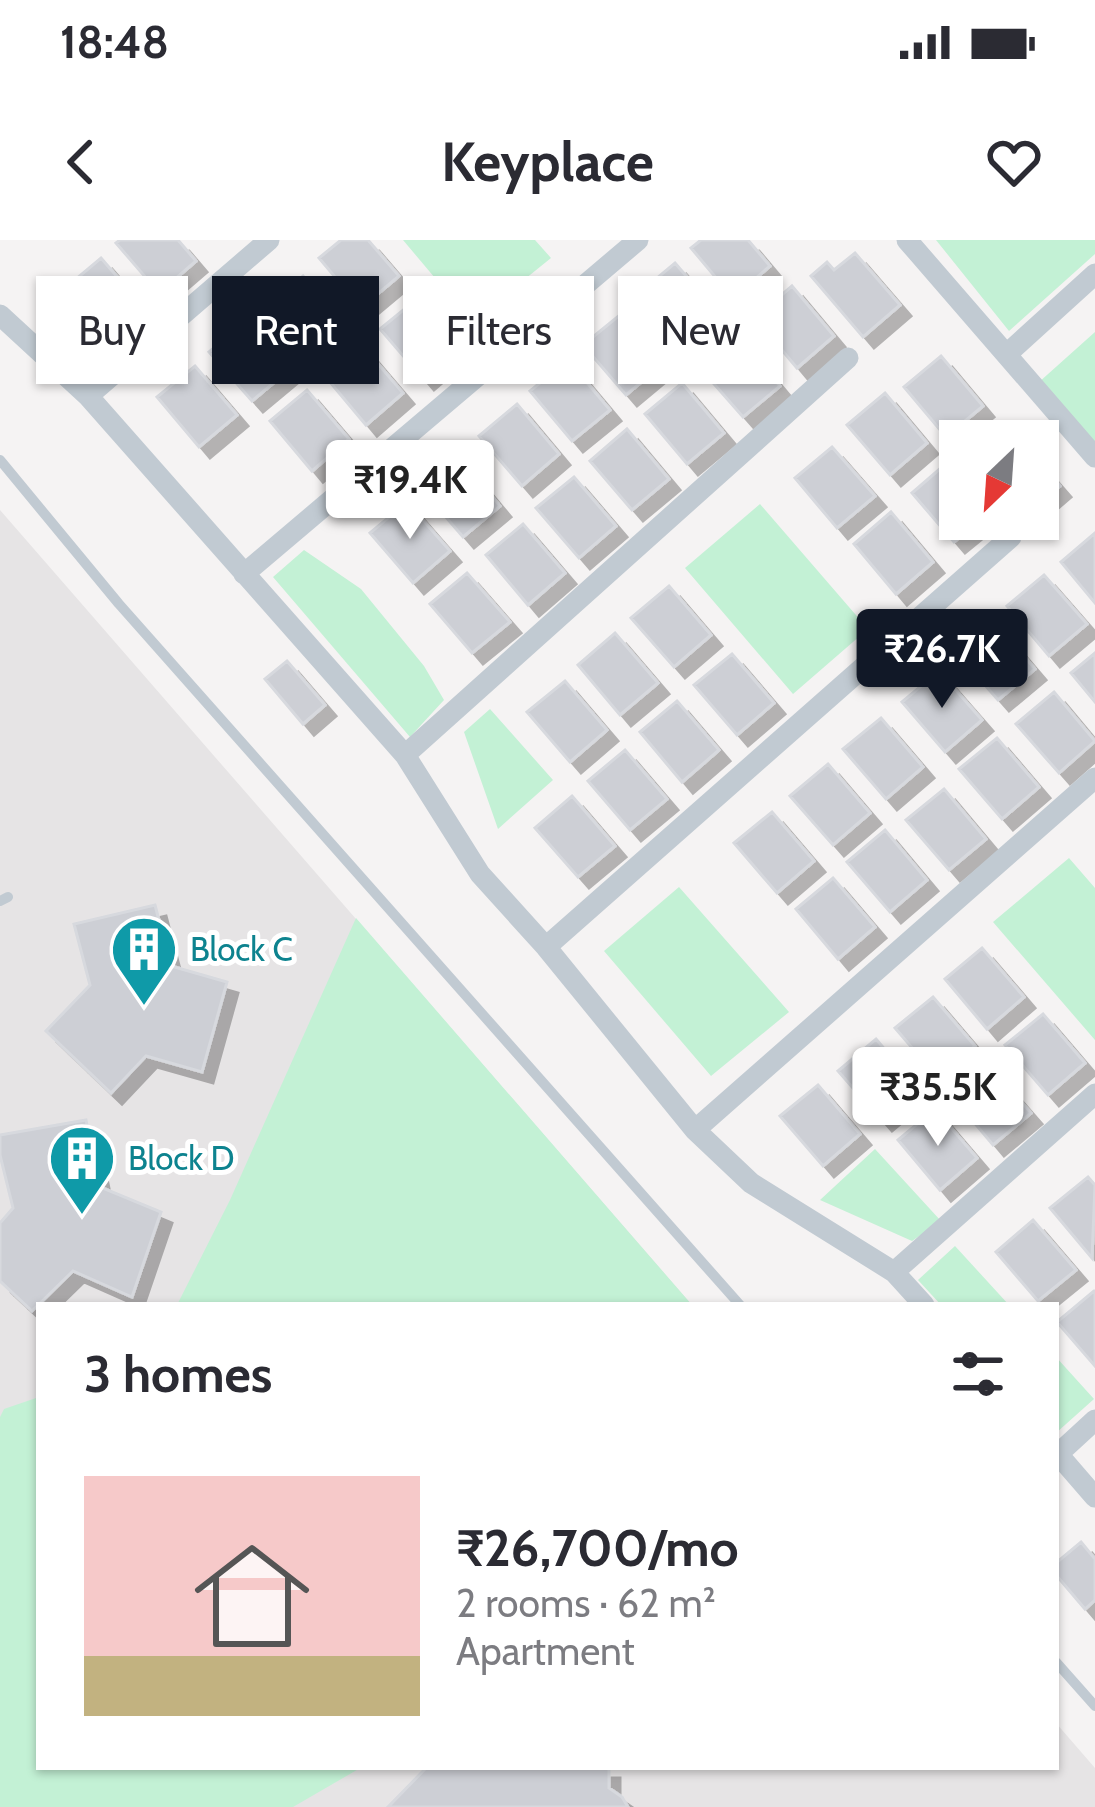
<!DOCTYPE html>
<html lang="en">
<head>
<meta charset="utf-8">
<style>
  :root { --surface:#fff; --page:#f7f7f7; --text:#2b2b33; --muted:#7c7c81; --accent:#111827 }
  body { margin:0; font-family:Cabin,sans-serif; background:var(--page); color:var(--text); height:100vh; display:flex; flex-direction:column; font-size:45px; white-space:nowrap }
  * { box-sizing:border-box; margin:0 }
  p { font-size:39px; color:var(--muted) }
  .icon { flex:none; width:66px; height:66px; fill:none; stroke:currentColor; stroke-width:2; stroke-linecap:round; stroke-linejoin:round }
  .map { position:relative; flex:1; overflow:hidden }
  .side { position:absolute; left:36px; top:1062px; width:1023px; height:468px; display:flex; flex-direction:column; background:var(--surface); border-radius:0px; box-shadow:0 3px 9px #0004 }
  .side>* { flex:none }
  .hud { position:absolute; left:36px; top:36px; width:1023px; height:108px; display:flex; gap:24px }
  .needle { width:78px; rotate:205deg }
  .tools { position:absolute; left:939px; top:180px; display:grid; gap:24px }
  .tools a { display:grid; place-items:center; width:120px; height:120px; border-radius:0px; background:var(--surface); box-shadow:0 3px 9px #0004; font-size:60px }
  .price { position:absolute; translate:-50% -102px; padding:0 27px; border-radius:12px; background:#fff; color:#222; font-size:39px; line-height:78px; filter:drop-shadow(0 3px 6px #0008) }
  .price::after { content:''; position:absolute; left:50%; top:72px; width:36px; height:27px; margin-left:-18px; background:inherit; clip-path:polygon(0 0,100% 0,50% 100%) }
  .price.selected { background:var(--accent); color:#fff }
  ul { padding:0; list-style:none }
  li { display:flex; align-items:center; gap:36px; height:300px; padding:0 48px }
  li span { display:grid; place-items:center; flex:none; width:336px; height:240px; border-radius:0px; color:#555 }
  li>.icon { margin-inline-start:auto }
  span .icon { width:144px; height:144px; fill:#fffc; stroke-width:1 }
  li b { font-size:51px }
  h2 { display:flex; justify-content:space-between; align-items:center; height:144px; padding:0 48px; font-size:51px }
  .chip { padding:0 42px; border-radius:0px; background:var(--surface); box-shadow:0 3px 9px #0004; font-size:42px; line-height:108px }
  .chip.selected { background:var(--accent); color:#fff }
  .status { display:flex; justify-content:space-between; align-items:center; height:84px; padding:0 60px; background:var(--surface); direction:ltr }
  .status svg { height:33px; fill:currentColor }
  header { display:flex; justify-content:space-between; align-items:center; height:156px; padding:0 48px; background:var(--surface); font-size:54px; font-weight:700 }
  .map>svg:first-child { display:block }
  .education { fill:#e6e4e5 }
  .green { fill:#c3f1d5 }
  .building { fill:#cdcfd5; stroke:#d7d9de; stroke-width:3; filter:url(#shadow) }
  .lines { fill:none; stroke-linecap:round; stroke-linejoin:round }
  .service { stroke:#c1cad2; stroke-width:10 }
  .minor { stroke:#c1cad2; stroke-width:21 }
  .labels { text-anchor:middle; stroke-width:10; stroke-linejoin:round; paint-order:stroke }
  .culture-label { font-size:33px; fill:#0d838f; stroke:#fff; text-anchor:start }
</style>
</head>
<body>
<div class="status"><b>18:48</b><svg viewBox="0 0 49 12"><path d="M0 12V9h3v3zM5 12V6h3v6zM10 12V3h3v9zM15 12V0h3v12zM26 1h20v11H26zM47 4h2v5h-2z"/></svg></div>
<header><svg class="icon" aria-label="back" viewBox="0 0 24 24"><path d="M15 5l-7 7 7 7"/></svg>Keyplace<svg class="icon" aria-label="heart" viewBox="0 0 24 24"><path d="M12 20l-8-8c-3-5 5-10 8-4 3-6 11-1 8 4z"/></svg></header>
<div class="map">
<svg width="1095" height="1567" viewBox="0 0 1095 1567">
  <defs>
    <filter id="shadow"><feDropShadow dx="11" dy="11" stdDeviation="0" flood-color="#0004"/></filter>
  </defs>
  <rect width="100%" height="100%" fill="#f5f3f3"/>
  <path class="education" d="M0,270l692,795h-653v462h1017v-44l39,45v39h-1095z"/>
  <path class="green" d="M403,0h132l16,18 -79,64z
    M936,0h159v14l-86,77z
    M1095,92v113l-57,-62z
    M760,264l108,125 -75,65 -108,-126z
    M304,310l57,39 63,77 20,34 -34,37 -137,-160z
    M490,469l63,71 -55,49 -34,-97z
    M1069,618l26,30v152l-102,-118z
    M679,647l110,125 -78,64 -107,-125z
    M356,678l336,387h-515l53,-105z
    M875,909l66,72 -29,20 -92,-41z
    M955,1006l54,59h-68l-23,-25z
    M1056,1117l38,42 -38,34z
    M39,1157v370h323l-69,40h-293v-390l4,-8z"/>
  <path class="building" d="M120,0h58l18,21 -37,32 -43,-50z
    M341,0h27l31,36 -38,32 -42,-50z
    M701,0h47l22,26 -37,32 -42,-50z
    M855,13l45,52 -37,32 -52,-61 16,-14 7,8z
    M101,18l43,50 -38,32 -43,-50z
    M675,23l43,50 -37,31 -43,-50z
    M303,36l42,49 -37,32 -42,-50z
    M792,46l42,50 -37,32 -42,-50z
    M418,58l42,49 -37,32 -43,-50z
    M621,74l42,50 -37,31 -43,-50z
    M247,80l42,50 -37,31 -43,-49z
    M738,96l42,50 -37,31 -43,-49z
    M361,104l42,49 -37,32 -42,-50z
    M941,116l42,50 -37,31 -42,-50z
    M568,120l42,50 -38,31 -42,-50z
    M195,126l42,49 -38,32 -42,-50z
    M682,143l42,50 -37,31 -42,-50z
    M307,150l42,49 -37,32 -42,-50z
    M885,153l42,50 -37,32 -43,-50z
    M517,164l42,50 -37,32 -43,-50z
    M627,189l42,50 -37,31 -42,-49z
    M832,207l43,49 -38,32 -42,-50z
    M458,216l42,50 -37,31 -43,-50z
    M949,221l11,13v45h22l-28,23 -42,-49z
    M1038,221l22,25 -22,19z
    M574,237l42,49 -37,32 -43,-50z
    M407,262l43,49 -37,32 -43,-50z
    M891,272l42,50 -37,32 -42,-50z
    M523,284l42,49 -37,32 -42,-50z
    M1095,293v70l-34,-41z
    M467,333l43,49 -38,31 -42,-49z
    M1044,335l43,49 -38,32 -42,-50z
    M669,346l42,49 -37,32 -43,-49z
    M993,380l42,49 -37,31 -43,-49z
    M615,393l43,50 -38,32 -42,-50z
    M1095,413v49l-24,-29z
    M732,414l42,49 -37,32 -43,-50z
    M287,421l38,44 -22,19 -38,-45z
    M939,431l43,49 -37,32 -43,-50z
    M565,441l42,49 -37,32 -43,-50z
    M1054,452l41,49 -36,32 -43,-49z
    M677,461l42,49 -37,32 -42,-50z
    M881,478l42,49 -37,32 -43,-50z
    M997,498l42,49 -37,32 -43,-50z
    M625,510l42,49 -37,31 -42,-49z
    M828,524l42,49 -37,32 -43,-49z
    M944,549l42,50 -37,31 -43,-50z
    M572,556l43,50 -37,31 -43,-49z
    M772,572l42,49 -37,32 -43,-50z
    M885,590l42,50 -37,32 -43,-50z
    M833,638l42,49 -37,32 -42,-50z
    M155,665l16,61 56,16 -25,90 -56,-16 -35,37 -65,-62 44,-46 -16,-61z
    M982,708l42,49 -37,32 -42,-50z
    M933,757l42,49 -37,32 -43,-50z
    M1043,774l42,49 -37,32 -43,-50z
    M876,799l42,50 -37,31 -43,-49z
    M988,824l43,49 -38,32 -42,-50z
    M818,845l42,49 -37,32 -43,-50z
    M935,869l42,49 -37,32 -42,-50z
    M86,880l14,67 61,25 -29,85 -59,-26 -41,40 -32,-30v-58l13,-15 -13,-53v-20z
    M1088,937l7,8 -3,73 -42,-50z
    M1033,980l43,50 -38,31 -42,-49z
    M1094,1051h1v75l-38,-44z
    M1081,1302l14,17v41l-10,9 -29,-34v-12z
    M427,1527h182v21l13,9 6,10h-240z"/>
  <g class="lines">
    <path class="service" d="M0,220l119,144 621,701
      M0,661l8,-4
      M1056,1422l39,44"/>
    <path class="minor" d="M907,0l188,217
      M0,75l88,81 317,359 75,119 66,73 149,183 56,53 143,89 30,33
      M1008,113l87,-79
      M88,156l181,-156
      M244,334l394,-334
      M405,515l443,-397
      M546,707l465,-410
      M695,890l400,-352
      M894,1032l201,-178
      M1056,1212l39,45
      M1058,1214l37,-34"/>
  </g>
  <defs>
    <symbol id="building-pin" viewBox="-11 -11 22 30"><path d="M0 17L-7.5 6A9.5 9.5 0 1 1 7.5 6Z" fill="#0f9aa8" stroke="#fff"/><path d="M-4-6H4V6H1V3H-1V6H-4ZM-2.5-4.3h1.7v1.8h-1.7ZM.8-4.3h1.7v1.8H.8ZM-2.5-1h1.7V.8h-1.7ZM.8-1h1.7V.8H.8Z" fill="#fff"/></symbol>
  </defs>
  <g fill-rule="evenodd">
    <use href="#building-pin" x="106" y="671" width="76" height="104"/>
    <use href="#building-pin" x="44" y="880" width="76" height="104"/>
  </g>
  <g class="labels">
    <g class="culture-label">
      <text x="190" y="721">Block C</text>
      <text x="128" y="930">Block D</text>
    </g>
  </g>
</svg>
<div class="tools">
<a><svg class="needle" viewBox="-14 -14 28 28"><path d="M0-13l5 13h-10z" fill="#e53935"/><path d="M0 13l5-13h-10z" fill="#7c7c81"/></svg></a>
</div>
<b class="price" style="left:410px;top:302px">₹19.4K</b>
<b class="price selected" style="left:942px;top:471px">₹26.7K</b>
<b class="price" style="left:938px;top:909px">₹35.5K</b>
<div class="hud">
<a class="chip">Buy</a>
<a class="chip selected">Rent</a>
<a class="chip">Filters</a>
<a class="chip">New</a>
</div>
<section class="side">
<h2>3 homes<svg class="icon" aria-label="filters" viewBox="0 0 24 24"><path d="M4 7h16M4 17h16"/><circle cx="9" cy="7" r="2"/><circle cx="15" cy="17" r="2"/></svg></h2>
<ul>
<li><span style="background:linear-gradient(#f6c9c9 75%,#c2b280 0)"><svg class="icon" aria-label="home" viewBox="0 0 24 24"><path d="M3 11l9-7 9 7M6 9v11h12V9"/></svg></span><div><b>₹26,700/mo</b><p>2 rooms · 62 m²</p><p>Apartment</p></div></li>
</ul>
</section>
</div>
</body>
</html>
